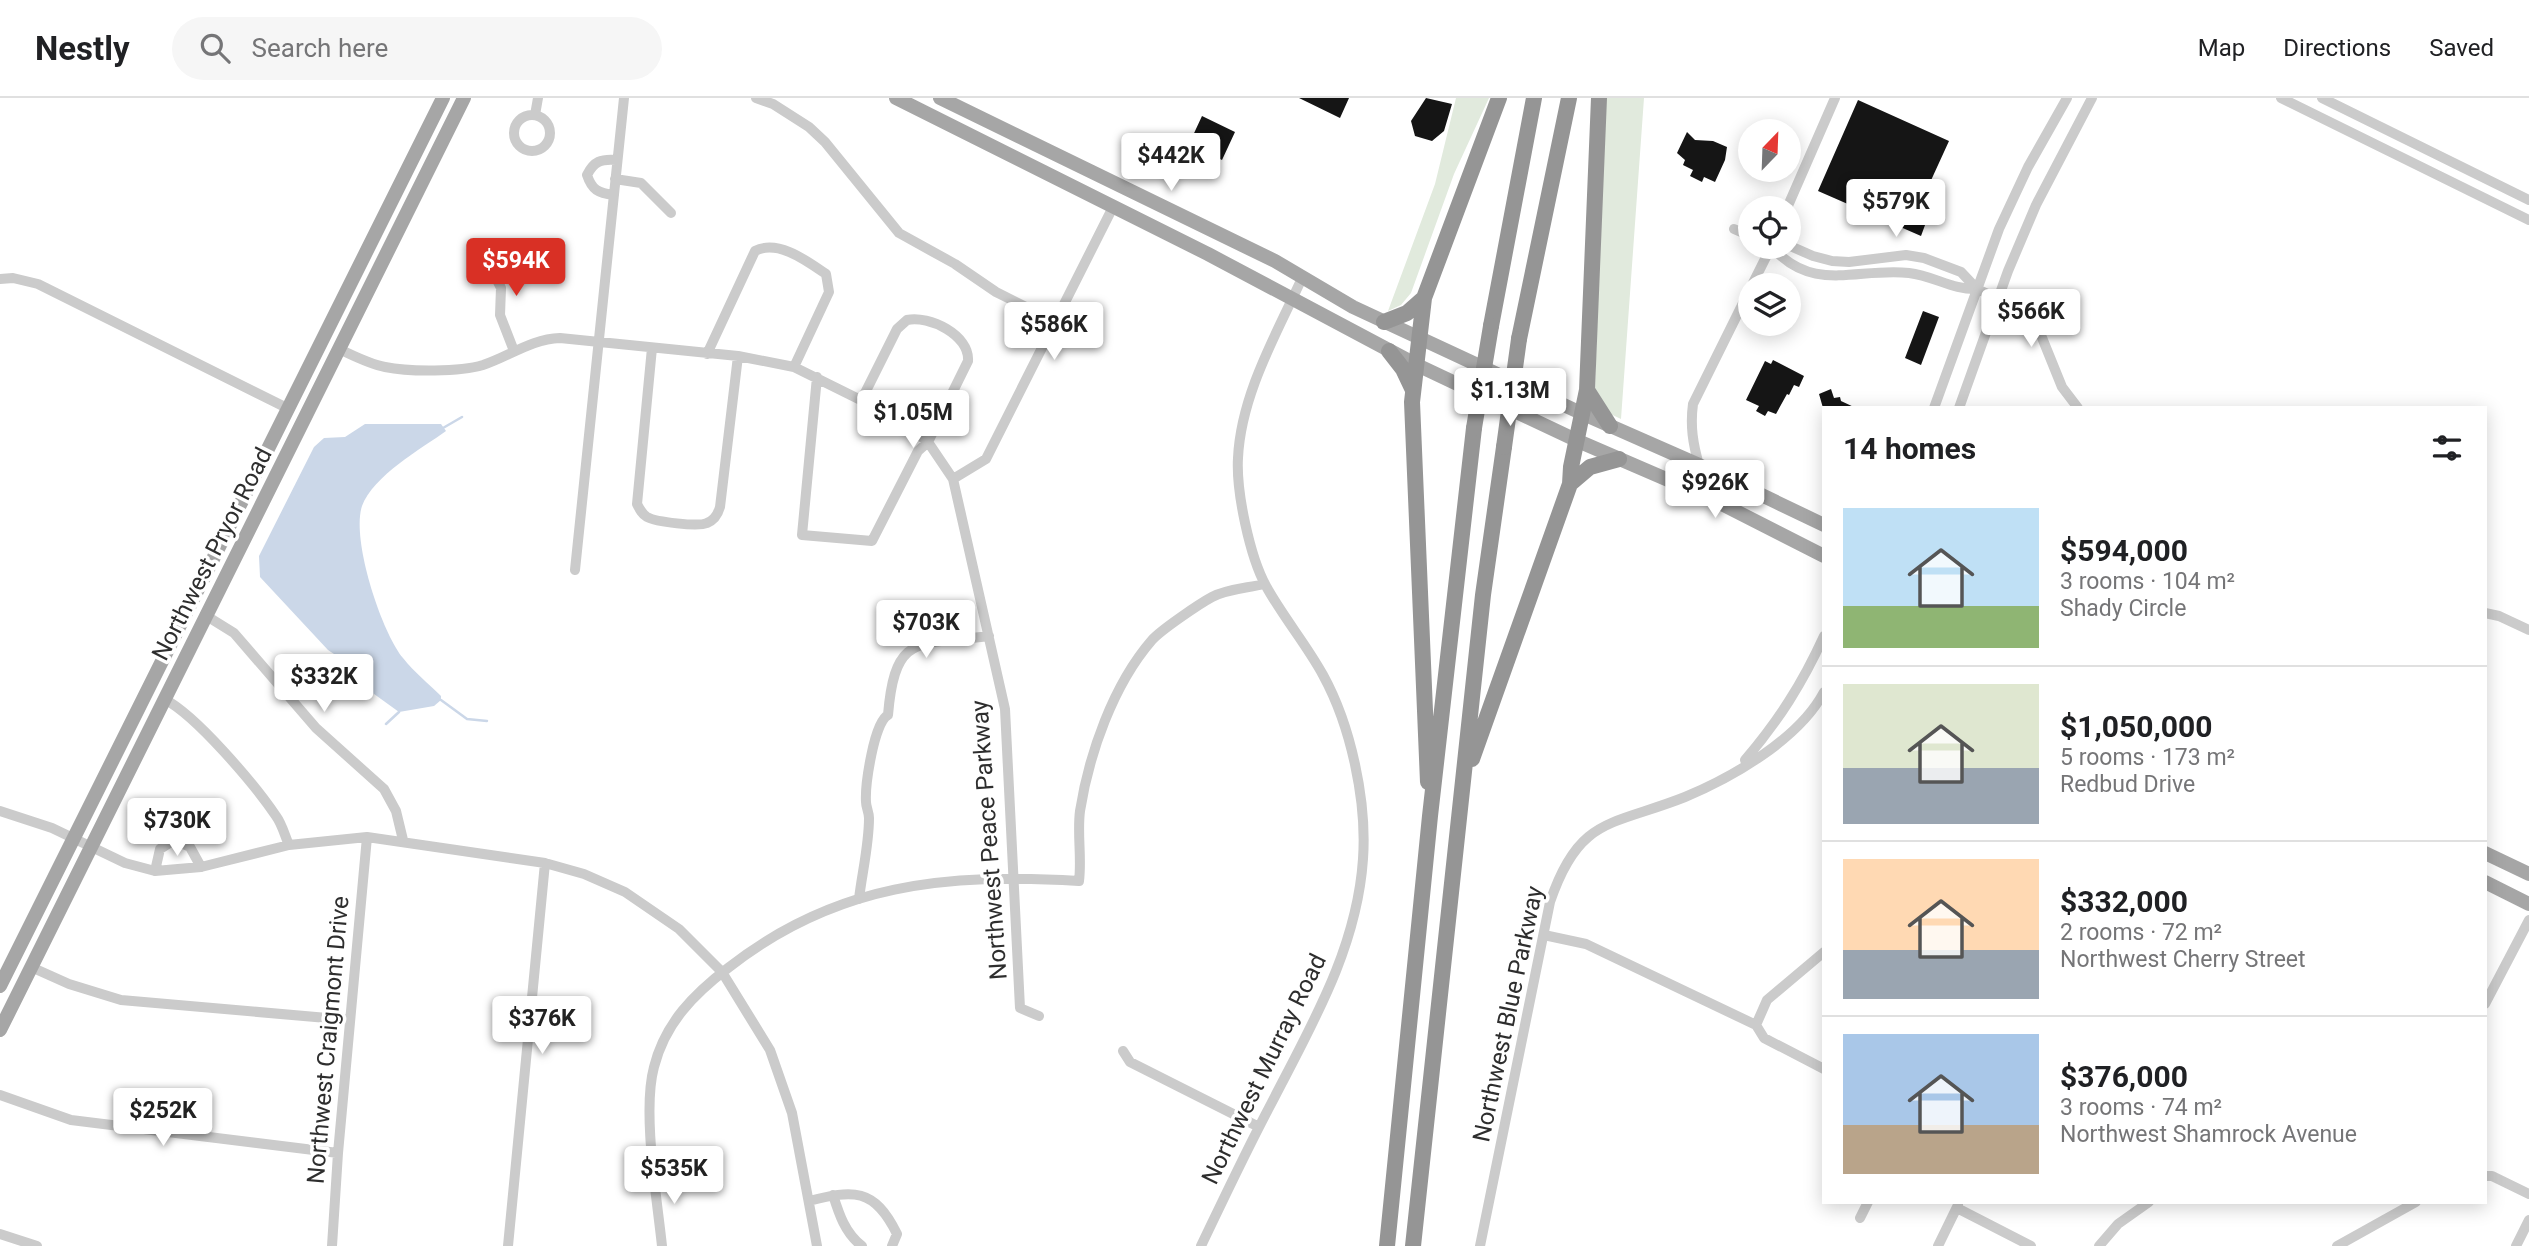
<!DOCTYPE html>
<html lang="en">
<head>
<meta charset="utf-8">
<style>
  :root { --surface:#fff; --page:#f6f6f6; --text:#202124; --muted:#757577; --line:#e0e0e0; --accent:#d93025 }
  body { margin:0; font-family:Roboto,sans-serif; background:var(--page); color:var(--text); height:100vh; display:flex; flex-direction:column; font-size:26px; white-space:nowrap }
  * { box-sizing:border-box; margin:0 }
  p { font-size:23px; color:var(--muted) }
  .icon { flex:none; width:38px; height:38px; fill:none; stroke:currentColor; stroke-width:2; stroke-linecap:round; stroke-linejoin:round }
  .map { position:relative; flex:1; overflow:hidden }
  .details { position:absolute; left:1822px; top:308px; width:665px; height:798px; display:flex; flex-direction:column; background:var(--surface); border-radius:0px; box-shadow:0 4px 18px #0003 }
  .details>* { flex:none }
  .needle { width:46px; rotate:23deg }
  .controls { position:absolute; left:1738px; top:21px; display:grid; gap:14px }
  .controls a { display:grid; place-items:center; width:63px; height:63px; border-radius:50%; background:var(--surface); box-shadow:0 4px 18px #0003; font-size:35px }
  .price { position:absolute; translate:-50% -60px; padding:0 16px; border-radius:7px; background:#fff; color:#222; font-size:23px; line-height:46px; filter:drop-shadow(0 2px 4px #0008) }
  .price::after { content:''; position:absolute; left:50%; top:42px; width:21px; height:16px; margin-left:-10px; background:inherit; clip-path:polygon(0 0,100% 0,50% 100%) }
  .price.on { background:var(--accent); color:#fff }
  ul { padding:0; list-style:none }
  li { display:flex; align-items:center; gap:21px; height:175px; padding:0 21px }
  li+li { border-top:2px solid var(--line) }
  li span { display:grid; place-items:center; flex:none; width:196px; height:140px; border-radius:0px; color:#555 }
  li>.icon { margin-inline-start:auto }
  span .icon { width:84px; height:84px; fill:#fffc; stroke-width:1 }
  li b { font-size:30px }
  h2 { display:flex; justify-content:space-between; align-items:center; height:84px; padding:0 21px; font-size:30px }
  header { display:flex; align-items:center; gap:42px; box-sizing:border-box; height:98px; padding:0 35px; background:var(--surface); border-bottom:2px solid var(--line) }
  header strong { font-size:33px }
  nav { display:flex; gap:38px; margin-inline-start:auto; font-size:24px }
  .search { width:490px; height:63px; background:var(--page); display:flex; align-items:center; gap:18px; box-sizing:border-box; padding:0 24px; border-radius:38px; color:var(--muted); font-size:26px }
  .map>svg:first-child { display:block }
  .green { fill:#e1eadd }
  .water { fill:#cbd7e8 }
  .lines { fill:none; stroke-linecap:round; stroke-linejoin:round }
  .stream { stroke:#cbd7e8; stroke-width:2.5 }
  .building { fill:#151515 }
  .minor { stroke:#cbcbcb; stroke-width:10 }
  .major { stroke:#a6a6a6; stroke-width:14 }
  .highway { stroke:#959595; stroke-width:16 }
  .highway-bridge { stroke:#959595; stroke-width:16 }
  .labels { text-anchor:middle; stroke-width:7; stroke-linejoin:round; paint-order:stroke }
  .street-label { font-size:24px; fill:#2e2e2e; stroke:#fff }
</style>
</head>
<body>
<header>
<strong>Nestly</strong>
<div class="search"><svg class="icon" aria-label="search" viewBox="0 0 24 24"><circle cx="10" cy="10" r="6"/><path d="M15 15l6 6"/></svg>Search here</div>
<nav><a>Map</a><a>Directions</a><a>Saved</a></nav>
</header>
<div class="map">
<svg width="2529" height="1148" viewBox="0 0 2529 1148">
  <rect width="100%" height="100%" fill="#fff"/>
  <path class="green" d="M1456,0h33l-35,76 -43,119 -10,12 -13,6 47,-127z
    M1604,0h40l-23,321 -17,-8 -9,-20z"/>
  <path class="water" d="M365,326h76l5,7c-25,18 -73,45 -84,75 -11,33 19,125 41,152 11,14 26,26 38,38v4l-7,6 -35,6 -36,-26 -20,-26 -15,-10 -68,-73 -1,-21 55,-109 10,-9 21,-1z"/>
  <g class="lines">
    <path class="stream" d="M443,330l19,-11
      M441,602l26,19 20,2
      M386,626l13,-12"/>
  </g>
  <path class="building" d="M1299,0h50l-9,20z
    M1426,0l26,6 -8,27 -12,10 -17,-5 -4,-15z
    M1858,2l91,41 -32,70 11,6 -7,19 -103,-45z
    M1202,18l33,16 -13,28 -33,-16z
    M1687,34l8,8 18,1 14,6 -2,13 -10,22 -11,-5 -2,5 -12,-6 3,-6 -10,-5 2,-5 -8,-7z
    M1923,213l16,6 -18,48 -16,-7z
    M1773,262l31,16 -5,11 -5,-2 -5,10 -2,-1 -11,20 -8,-3 -3,5 -9,-5 3,-5 -13,-6 19,-39 6,3z
    M1831,291l3,9 6,-1 1,4 15,7h-33l-4,-14z"/>
  <g class="lines">
    <path class="minor" d="M756,0l17,6 36,23 16,15 74,91 56,31 41,28 60,30
      M2281,0l248,122
      M2322,0l207,102
      M535,17l3,-17
      M514 35a18 18 0 1 1 36 0a18 18 0 1 1-36 0Z
      M615,81l26,4 30,30
      M614,97c-16,-2 -22,-5 -27,-20 7,-14 14,-16 29,-15
      M1787,110l48,-110
      M1734,131l16,7
      M1788,147l25,11 19,5 17,1 57,-7 18,3 37,14 16,17 50,23 7,6 28,69 16,21
      M1772,149c41,47 86,20 137,26 25,3 44,17 68,16
      M487,162l14,28 -1,27 14,36
      M0,181l13,-1 25,6 249,124
      M1752,187l19,-38
      M652,250l-15,156c3,6 5,10 10,13 9,5 51,10 60,6 8,-3 11,-9 13,-16l18,-151
      M339,251c15,7 30,15 46,18 24,5 75,5 98,-2 27,-9 48,-26 77,-27l178,18 56,11 103,51 31,24 25,37 52,230 15,299 19,8
      M707,256l48,-103c23,-12 52,10 71,23l3,18 -35,75
      M817,279l-15,158 70,6 46,-90 10,-9 40,-81c2,-26 -39,-46 -61,-41l-10,9 -35,70
      M1934,310l65,-179 29,-62 39,-69
      M1959,310l49,-137 28,-66 56,-107
      M1699,367c-6,-21 -9,-39 -6,-61l57,-115
      M953,381l33,-20 127,-252
      M575,472l49,-472
      M2485,515l14,3 30,14
      M205,517l29,18 82,95 68,61 12,22 7,29
      M164,601c32,16 91,86 112,117 6,8 9,20 13,29
      M1745,662c34,-40 57,-76 79,-124
      M0,713l52,17 73,35 30,8 46,-4 88,-22 78,-8 178,26 39,11 41,18 54,37 43,43 48,78 22,63 25,133
      M155,773l5,-22 14,-9 16,7 11,20
      M859,801c3,-26 10,-54 10,-81 0,-6 -3,-11 -3,-16 -1,-17 8,-80 22,-87 7,-83 30,-70 101,-79
      M1544,837l42,9 170,81 8,13 60,31
      M31,869l38,17 52,16 229,20
      M2485,906l44,-84
      M1756,927l11,-25 57,-48
      M1123,953l7,11 129,65
      M0,997l71,25 267,33
      M2485,1078h7l37,18
      M833,1097c6,19 12,38 29,51
      M809,1103c44,-11 65,-14 88,33l-5,12
      M1957,1110l74,38
      M1860,1120l8,-16
      M0,1136l37,12
      M332,1148l6,-93 29,-316
      M508,1148l37,-383
      M662,1148c-5,-48 -20,-135 -8,-179 11,-44 40,-73 74,-99 108,-85 219,-95 351,-87 3,-23 -2,-47 1,-70 9,-57 33,-126 72,-171 9,-10 47,-36 60,-43 15,-8 36,-9 52,-13
      M1201,1148c23,-48 45,-95 70,-142 40,-78 86,-155 92,-245 4,-58 -12,-133 -40,-184 -17,-31 -40,-58 -57,-89 -16,-29 -30,-94 -28,-128 3,-64 39,-125 65,-182
      M1480,1148l70,-344c29,-86 62,-76 135,-105 48,-20 114,-58 139,-105
      M1938,1148l20,-41
      M2099,1148l19,-22 31,-22
      M2337,1148l79,-44
      M2516,1148l13,-26"/>
    <path class="major" d="M896,0l312,156 207,110 163,77 132,57 114,58
      M940,0l335,163 78,46 228,106 118,52 125,60
      M2485,755l44,21
      M2485,784l44,22
      M0,888l443,-888
      M0,932l464,-932"/>
    <path class="highway" d="M1384,224l23,-9 17,-15
      M1491,228l43,-228
      M1519,241l50,-241
      M1389,253l14,18 9,19
      M1587,292l23,36
      M1570,386l20,-17 29,-8
      M1472,661l98,-275 1,-17 16,-77 12,-292
      M1428,684l-16,-380 12,-104 75,-200
      M1387,1148l43,-430 44,-388
      M1413,1148l70,-651 21,-148"/>
    <path class="highway-bridge" d="M1474,330l17,-102
      M1504,349l15,-108"/>
  </g>
  <g class="labels">
    <g class="street-label">
      <text transform="translate(212 456) rotate(-63)" y="8">Northwest Pryor Road</text>
      <text transform="translate(989 742) rotate(-94)" y="8">Northwest Peace Parkway</text>
      <text transform="translate(1508 916) rotate(-78)" y="8">Northwest Blue Parkway</text>
      <text transform="translate(328 942) rotate(-85)" y="8">Northwest Craigmont Drive</text>
      <text transform="translate(1264 971) rotate(-64)" y="8">Northwest Murray Road</text>
    </g>
  </g>
</svg>
<div class="controls">
<a><svg class="needle" viewBox="-14 -14 28 28"><path d="M0-13l5 13h-10z" fill="#e53935"/><path d="M0 13l5-13h-10z" fill="#757577"/></svg></a>
<a><svg class="icon" aria-label="locate" viewBox="0 0 24 24"><circle cx="12" cy="12" r="6"/><path d="M12 2v4M12 18v4M2 12h4M18 12h4"/></svg></a>
<a><svg class="icon" aria-label="layers" viewBox="0 0 24 24"><path d="M12 4l9 5-9 5-9-5zM3 14l9 5 9-5"/></svg></a>
</div>
<b class="price" style="left:1171px;top:95px">$442K</b>
<b class="price" style="left:1896px;top:141px">$579K</b>
<b class="price on" style="left:516px;top:200px">$594K</b>
<b class="price" style="left:2031px;top:251px">$566K</b>
<b class="price" style="left:1054px;top:264px">$586K</b>
<b class="price" style="left:1510px;top:330px">$1.13M</b>
<b class="price" style="left:913px;top:352px">$1.05M</b>
<b class="price" style="left:1715px;top:422px">$926K</b>
<b class="price" style="left:926px;top:562px">$703K</b>
<b class="price" style="left:324px;top:616px">$332K</b>
<b class="price" style="left:177px;top:760px">$730K</b>
<b class="price" style="left:542px;top:958px">$376K</b>
<b class="price" style="left:163px;top:1050px">$252K</b>
<b class="price" style="left:674px;top:1108px">$535K</b>
<section class="details">
<h2>14 homes<svg class="icon" aria-label="filters" viewBox="0 0 24 24"><path d="M4 7h16M4 17h16"/><circle cx="9" cy="7" r="2"/><circle cx="15" cy="17" r="2"/></svg></h2>
<ul>
<li><span style="background:linear-gradient(#bfe0f5 70%,#8fb573 0)"><svg class="icon" aria-label="home" viewBox="0 0 24 24"><path d="M3 11l9-7 9 7M6 9v11h12V9"/></svg></span><div><b>$594,000</b><p>3 rooms · 104 m²</p><p>Shady Circle</p></div></li>
<li><span style="background:linear-gradient(#dfe7d0 60%,#9aa5b1 0)"><svg class="icon" aria-label="home" viewBox="0 0 24 24"><path d="M3 11l9-7 9 7M6 9v11h12V9"/></svg></span><div><b>$1,050,000</b><p>5 rooms · 173 m²</p><p>Redbud Drive</p></div></li>
<li><span style="background:linear-gradient(#ffd9b3 65%,#9aa5b1 0)"><svg class="icon" aria-label="home" viewBox="0 0 24 24"><path d="M3 11l9-7 9 7M6 9v11h12V9"/></svg></span><div><b>$332,000</b><p>2 rooms · 72 m²</p><p>Northwest Cherry Street</p></div></li>
<li><span style="background:linear-gradient(#a9c7e8 65%,#b9a48a 0)"><svg class="icon" aria-label="home" viewBox="0 0 24 24"><path d="M3 11l9-7 9 7M6 9v11h12V9"/></svg></span><div><b>$376,000</b><p>3 rooms · 74 m²</p><p>Northwest Shamrock Avenue</p></div></li>
</ul>
</section>
</div>
</body>
</html>
